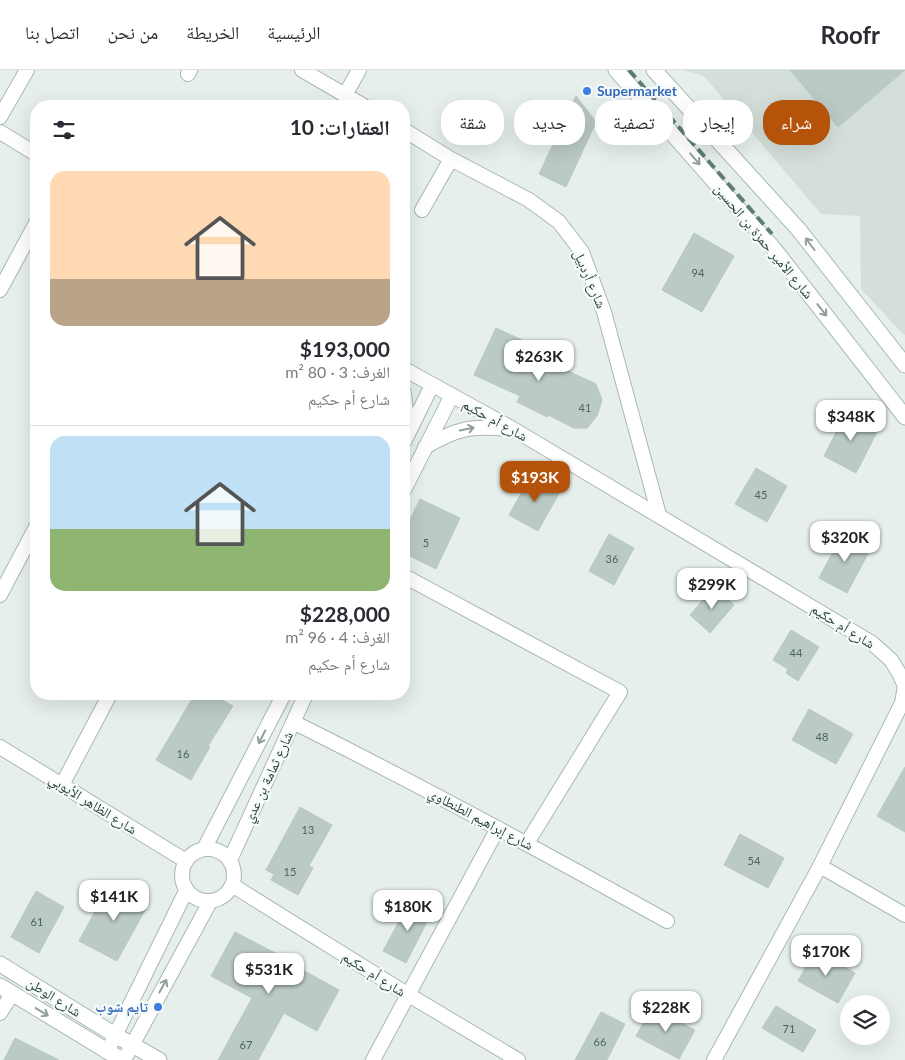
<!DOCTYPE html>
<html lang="ar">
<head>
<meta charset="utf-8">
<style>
  :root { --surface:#fff; --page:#f2f2f3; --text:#2b2b33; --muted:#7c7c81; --line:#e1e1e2; --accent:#b45309 }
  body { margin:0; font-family:Lato,"Noto Naskh Arabic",sans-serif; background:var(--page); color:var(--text); direction:rtl; height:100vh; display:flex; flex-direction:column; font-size:19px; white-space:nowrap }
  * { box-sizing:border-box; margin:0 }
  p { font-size:16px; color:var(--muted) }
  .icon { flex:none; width:28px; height:28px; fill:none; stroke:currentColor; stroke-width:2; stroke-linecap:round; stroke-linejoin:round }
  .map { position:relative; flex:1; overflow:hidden; direction:ltr }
  .panel { position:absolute; left:30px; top:30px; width:380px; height:600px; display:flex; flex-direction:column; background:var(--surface); border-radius:20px; box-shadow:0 5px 20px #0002; direction:rtl }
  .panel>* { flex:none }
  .hud { position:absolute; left:425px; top:30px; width:405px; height:45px; direction:rtl; display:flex; gap:10px }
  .fabs { position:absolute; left:840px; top:925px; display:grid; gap:10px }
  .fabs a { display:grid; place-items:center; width:50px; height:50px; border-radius:50%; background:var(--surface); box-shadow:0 5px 20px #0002; font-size:25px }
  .price { position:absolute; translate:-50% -42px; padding:0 11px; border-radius:10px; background:#fff; color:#222; font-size:16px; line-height:32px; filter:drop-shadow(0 1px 2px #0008) }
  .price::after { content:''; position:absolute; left:50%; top:30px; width:15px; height:11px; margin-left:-8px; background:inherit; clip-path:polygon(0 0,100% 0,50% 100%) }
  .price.selected { background:var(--accent); color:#fff }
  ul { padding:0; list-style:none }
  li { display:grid; align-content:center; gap:10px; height:265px; padding:0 20px }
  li+li { border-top:1px solid var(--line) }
  li span { display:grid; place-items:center; height:155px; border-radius:15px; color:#555 }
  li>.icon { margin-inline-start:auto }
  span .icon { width:90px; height:90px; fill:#fffc; stroke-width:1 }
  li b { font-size:21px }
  h2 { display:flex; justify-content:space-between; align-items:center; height:60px; padding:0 20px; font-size:21px }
  .chip { padding:0 18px; border-radius:20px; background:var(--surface); box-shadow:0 5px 20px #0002; font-size:18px; line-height:45px }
  .chip.selected { background:var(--accent); color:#fff }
  header { display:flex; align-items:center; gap:30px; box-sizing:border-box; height:70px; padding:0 25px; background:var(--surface); border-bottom:1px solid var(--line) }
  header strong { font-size:24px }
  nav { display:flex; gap:28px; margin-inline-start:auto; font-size:18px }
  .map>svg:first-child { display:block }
  .built { fill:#d4dfda }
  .building { fill:#bbcac4; stroke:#b8c9c2 }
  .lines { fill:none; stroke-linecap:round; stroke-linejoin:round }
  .minor-casing { stroke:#a8b8b2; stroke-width:16 }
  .tertiary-casing { stroke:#a8b8b2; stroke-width:17 }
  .secondary-casing { stroke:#a4bbb3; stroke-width:17 }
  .minor { stroke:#fff; stroke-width:14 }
  .tertiary { stroke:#fff; stroke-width:15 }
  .secondary { stroke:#fff; stroke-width:15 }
  .rail { stroke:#5f7d75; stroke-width:4; stroke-dasharray:10 5; stroke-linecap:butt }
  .oneway { stroke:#92a09c }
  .shop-dot { fill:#3f7fe0; stroke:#f7fbf9; stroke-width:2 }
  .labels { text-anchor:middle; stroke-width:4.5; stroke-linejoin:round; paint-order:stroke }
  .number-label { font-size:11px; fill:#4a645c }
  .shop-label { font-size:14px; font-weight:bold; fill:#366cbe; stroke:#f7fbf9; text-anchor:start }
  .street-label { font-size:14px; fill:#24423a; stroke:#f7fbf9 }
</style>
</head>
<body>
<header>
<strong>Roofr</strong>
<nav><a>الرئيسية</a><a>الخريطة</a><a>من نحن</a><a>اتصل بنا</a></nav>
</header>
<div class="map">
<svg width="905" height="990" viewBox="0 0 905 990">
  <rect width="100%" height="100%" fill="#e6efeb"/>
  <path class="built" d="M683,0h222v265l-3,-2 -41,-44 -1,-73 -39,-2 -117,-138z"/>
  <path class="building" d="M790,0h115l-67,57z
    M576,26l20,26 -30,65 -27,-13z
    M694,163l40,23 -32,56 -40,-22z
    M496,258l35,16 -4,8 69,32 6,16 -5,16 -10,12h-13l-26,-13 -1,2 -30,-15 3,-6 -46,-21z
    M848,339l16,9 -3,6 16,8 -21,41 -32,-17z
    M756,398l31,18 -20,36 -32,-18z
    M532,404l29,16 -23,41 -29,-16z
    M420,429l40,19 -24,51 -32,-16v-21z
    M843,463l28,15 -24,45 -28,-15z
    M609,464l25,14 -20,37 -25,-14z
    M714,517l20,18 -24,28 -20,-18z
    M791,560l28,17 -21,34 -12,-8 2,-4 -15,-9z
    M195,624h17l21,12 -25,40 2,1 -19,33 -35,-20z
    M809,639l44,25 -17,30 -44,-24z
    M905,697v65l-28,-16z
    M300,737l32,18 -23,41 4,2 -15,27 -27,-15 3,-6 -8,-4z
    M740,764l44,24 -16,30 -44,-23z
    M111,812l38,21 -32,58 -38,-20z
    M36,821l28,16 -25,46 -28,-16z
    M410,831l22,11 -26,51 -23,-12z
    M235,862l63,33 -1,2 42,23 -22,41 -33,-18 -26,47h-40l34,-62 -41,-22z
    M815,880l40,23 -17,30 -40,-22z
    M776,936l40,24 -13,22 -41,-24z
    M652,937l43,23 -16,29 -43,-23z
    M601,942l24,12 -18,36h-32z
    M15,968l44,22h-55z"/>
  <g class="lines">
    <defs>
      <path id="minor" d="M302,0l62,36
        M188,4l2,-4
        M345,25l14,-25
        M0,47l27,-47
        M404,60l47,29 78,41 30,22 23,30 22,60 55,203
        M0,62l36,22
        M422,140l29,-51
        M0,220l36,-67
        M404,299l109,60 359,214 19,17 8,13 6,13 -3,17 -82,163 -106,194
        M404,323l4,38
        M404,372l28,-57
        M425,377c31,-18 46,-22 82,-18
        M404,420l48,-95
        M404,506l216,116 -93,151
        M0,525l36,-68
        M293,652c127,63 250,130 374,199
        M0,677l186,114
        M62,715l48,-91
        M182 805a26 26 0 1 1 52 0a26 26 0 1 1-52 0Z
        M204,779l80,-155
        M230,790l76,-166
        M820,796l85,49
        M232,815l175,109 111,66
        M0,943l12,-19
        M107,982l79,-161
        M124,990l86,-158
        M373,990l125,-232"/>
      <path id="tertiary" d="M0,894l115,71 44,25
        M0,916l122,74"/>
      <path id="secondary" d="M616,0l158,179 131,168
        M654,0l145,160 106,135"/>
    </defs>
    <use href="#minor" class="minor-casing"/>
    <use href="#tertiary" class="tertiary-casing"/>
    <use href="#secondary" class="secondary-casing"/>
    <use href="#minor" class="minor"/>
    <use href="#tertiary" class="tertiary"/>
    <use href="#secondary" class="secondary"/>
    <path class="rail" d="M629,0l143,164"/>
  </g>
  <defs><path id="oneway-shaft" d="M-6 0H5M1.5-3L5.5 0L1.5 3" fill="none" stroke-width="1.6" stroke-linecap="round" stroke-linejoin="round" transform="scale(1.25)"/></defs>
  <g class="oneway">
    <use href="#oneway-shaft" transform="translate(695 89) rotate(49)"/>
    <use href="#oneway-shaft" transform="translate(810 174) rotate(-127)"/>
    <use href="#oneway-shaft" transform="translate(822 240) rotate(52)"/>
    <use href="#oneway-shaft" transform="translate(467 359) rotate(-12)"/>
    <use href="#oneway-shaft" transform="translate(262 667) rotate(117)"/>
    <use href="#oneway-shaft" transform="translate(163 916) rotate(-61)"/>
    <use href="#oneway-shaft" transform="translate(42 942) rotate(31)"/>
  </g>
  <g class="shop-dot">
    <circle cx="587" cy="21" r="5"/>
    <circle cx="158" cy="937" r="5"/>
  </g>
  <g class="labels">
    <g class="number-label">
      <text x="698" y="207">94</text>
      <text x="585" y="342">41</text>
      <text x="761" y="429">45</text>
      <text x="426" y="477">5</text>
      <text x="612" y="493">36</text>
      <text x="796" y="587">44</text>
      <text x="822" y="671">48</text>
      <text x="183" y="688">16</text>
      <text x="308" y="764">13</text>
      <text x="754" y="795">54</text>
      <text x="290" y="806">15</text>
      <text x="37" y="856">61</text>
      <text x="789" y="963">71</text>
      <text x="600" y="976">66</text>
      <text x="246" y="979">67</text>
    </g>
    <g class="shop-label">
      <text x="597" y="26">Supermarket</text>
      <text x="148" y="942" text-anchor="end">تايم شوب</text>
    </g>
    <g class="street-label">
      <text transform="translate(764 171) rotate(50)" y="5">شارع الأمير حمزة بن الحسين</text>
      <text transform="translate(590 209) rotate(67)" y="5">شارع أردبيل</text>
      <text transform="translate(495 350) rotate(29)" y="5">شارع أم حكيم</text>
      <text transform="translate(843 556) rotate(32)" y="5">شارع أم حكيم</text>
      <text transform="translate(268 707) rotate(-65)" y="5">شارع ثمامة بن عدي</text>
      <text transform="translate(93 734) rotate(32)" y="5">شارع الظاهر الأيوبي</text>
      <text transform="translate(481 749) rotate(28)" y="5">شارع إبراهيم الطنطاوي</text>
      <text transform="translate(374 904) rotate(32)" y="5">شارع أم حكيم</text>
      <text transform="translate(54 927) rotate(32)" y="5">شارع الوطن</text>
    </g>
  </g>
</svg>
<div class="fabs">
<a><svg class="icon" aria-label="layers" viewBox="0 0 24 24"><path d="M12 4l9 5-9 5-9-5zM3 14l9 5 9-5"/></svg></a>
</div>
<b class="price" style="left:539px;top:312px">$263K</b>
<b class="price" style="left:851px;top:372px">$348K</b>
<b class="price selected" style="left:535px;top:433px">$193K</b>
<b class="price" style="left:845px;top:493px">$320K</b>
<b class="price" style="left:712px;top:540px">$299K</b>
<b class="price" style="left:114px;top:852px">$141K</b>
<b class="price" style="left:408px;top:862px">$180K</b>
<b class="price" style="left:826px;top:907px">$170K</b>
<b class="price" style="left:269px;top:925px">$531K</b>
<b class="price" style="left:666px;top:963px">$228K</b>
<div class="hud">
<a class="chip selected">شراء</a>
<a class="chip">إيجار</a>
<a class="chip">تصفية</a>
<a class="chip">جديد</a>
<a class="chip">شقة</a>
</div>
<section class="panel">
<h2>العقارات: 10<svg class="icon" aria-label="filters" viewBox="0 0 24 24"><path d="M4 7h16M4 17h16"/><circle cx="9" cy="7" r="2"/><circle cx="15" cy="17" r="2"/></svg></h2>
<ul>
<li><span style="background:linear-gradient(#ffd9b3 70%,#b9a48a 0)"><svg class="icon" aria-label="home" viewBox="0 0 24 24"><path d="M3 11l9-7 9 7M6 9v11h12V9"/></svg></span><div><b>$193,000</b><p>الغرف: 3 · 80 m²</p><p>شارع أم حكيم</p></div></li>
<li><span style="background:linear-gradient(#bfe0f5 60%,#8fb573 0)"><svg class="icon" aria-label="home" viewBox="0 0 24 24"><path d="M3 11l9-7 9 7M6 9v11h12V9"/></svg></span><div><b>$228,000</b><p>الغرف: 4 · 96 m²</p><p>شارع أم حكيم</p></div></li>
</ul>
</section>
</div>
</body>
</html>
